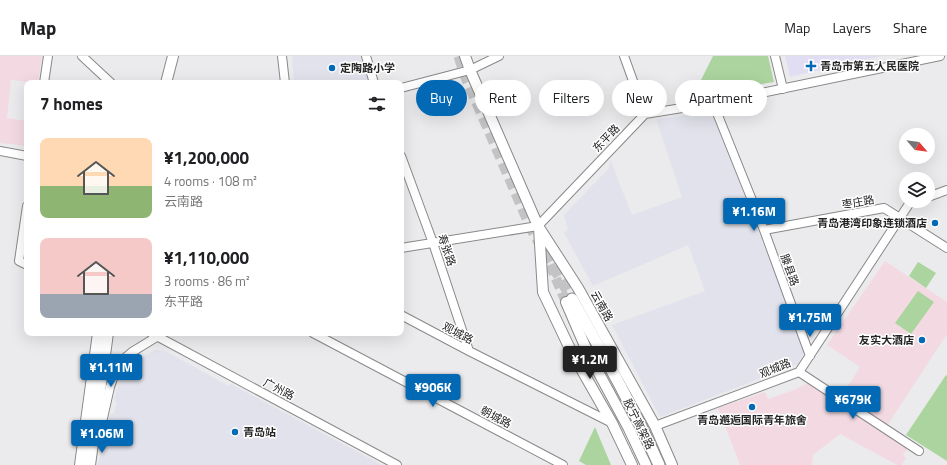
<!DOCTYPE html>
<html lang="en">
<head>
<meta charset="utf-8">
<style>
  :root { --surface:#fff; --page:#f2f2f2; --text:#202124; --muted:#757577; --line:#e0e0e0; --accent:#0469b5 }
  body { margin:0; font-family:"Titillium Web","Noto Sans SC",sans-serif; background:var(--page); color:var(--text); height:100vh; display:flex; flex-direction:column; font-size:15px; white-space:nowrap }
  * { box-sizing:border-box; margin:0 }
  p { font-size:13px; color:var(--muted) }
  .icon { flex:none; width:22px; height:22px; fill:none; stroke:currentColor; stroke-width:2; stroke-linecap:round; stroke-linejoin:round }
  .map { position:relative; flex:1; overflow:hidden }
  .side { position:absolute; left:24px; top:24px; width:380px; height:256px; display:flex; flex-direction:column; background:var(--surface); border-radius:8px; box-shadow:0 4px 16px #0002 }
  .side>* { flex:none }
  .hud { position:absolute; left:416px; top:24px; width:380px; height:36px; display:flex; gap:8px }
  .needle { width:26px; rotate:118deg }
  .controls { position:absolute; left:899px; top:72px; display:grid; gap:8px }
  .controls a { display:grid; place-items:center; width:36px; height:36px; border-radius:50%; background:var(--surface); box-shadow:0 4px 16px #0002; font-size:20px }
  .price { position:absolute; translate:-50% -34px; padding:0 9px; border-radius:4px; background:var(--accent); color:#fff; font-size:13px; line-height:26px; filter:drop-shadow(0 1px 2px #0008) }
  .price::after { content:''; position:absolute; left:50%; top:24px; width:12px; height:9px; margin-left:-6px; background:inherit; clip-path:polygon(0 0,100% 0,50% 100%) }
  .price.active { background:#222; color:#fff }
  ul { padding:0; list-style:none }
  li { display:flex; align-items:center; gap:12px; height:100px; padding:0 16px }
  li span { display:grid; place-items:center; flex:none; width:112px; height:80px; border-radius:8px; color:#555 }
  li>.icon { margin-inline-start:auto }
  span .icon { width:48px; height:48px; fill:#fffc; stroke-width:1 }
  li b { font-size:17px }
  h2 { display:flex; justify-content:space-between; align-items:center; height:48px; padding:0 16px; font-size:17px }
  .tag { padding:0 14px; border-radius:18px; background:var(--surface); box-shadow:0 4px 16px #0002; font-size:14px; line-height:36px }
  .tag.active { background:var(--accent); color:#fff }
  header { display:flex; align-items:center; gap:24px; box-sizing:border-box; height:56px; padding:0 20px; background:var(--surface); border-bottom:1px solid var(--line) }
  header strong { font-size:19px }
  nav { display:flex; gap:22px; margin-inline-start:auto; font-size:14px }
  .map>svg:first-child { display:block }
  .commercial { fill:#f3dae2 }
  .built { fill:#e2e2ec }
  .medical { fill:#e1def4 }
  .green { fill:#abd49e }
  .lines { fill:none; stroke-linecap:round; stroke-linejoin:round }
  .major-tunnel { stroke:#c3c3c5; stroke-width:10; stroke-dasharray:10 5; stroke-linecap:butt }
  .highway-tunnel { stroke:#c3c3c5; stroke-width:11; stroke-dasharray:11 5.5; stroke-linecap:butt }
  .minor-casing { stroke:#89898b; stroke-width:10 }
  .major-casing { stroke:#89898b; stroke-width:12 }
  .highway-casing { stroke:#89898b; stroke-width:13 }
  .minor { stroke:#fff; stroke-width:8 }
  .major { stroke:#fff; stroke-width:10 }
  .highway { stroke:#fff; stroke-width:11 }
  .poi-dot { fill:#0469b5; stroke:#fff; stroke-width:1.5 }
  .labels { text-anchor:middle; stroke-width:3; stroke-linejoin:round; paint-order:stroke }
  .poi-label { font-size:11px; font-weight:bold; fill:#242424; stroke:#fff; text-anchor:start }
  .street-label { font-size:11px; fill:#242424; stroke:#fff }
</style>
</head>
<body>
<header>
<strong>Map</strong>
<nav><a>Map</a><a>Layers</a><a>Share</a></nav>
</header>
<div class="map">
<svg width="947" height="409" viewBox="0 0 947 409">
  <rect width="100%" height="100%" fill="#ebebed"/>
  <path class="commercial" d="M0,0h42l-4,27 -27,-3 -4,38 20,3v25l-27,-3z
    M885,205l62,41v32l-62,95 -44,-32 19,-30 -33,-22z
    M810,326l99,64 -6,9 3,3 -4,7h-5l-57,-31 -27,21 -1,10h-72l-22,-57 47,-16 3,7 26,-9z"/>
  <path class="built" d="M292,0h74l8,25h-80z
    M712,56l93,238 -7,14 -138,53 -48,-92 93,-34 -17,-46 -95,41 -29,-53 4,-3 -4,-15 45,-47 1,-9 22,56 50,-18 -26,-78z
    M155,294h4l8,2 62,34 2,-2 151,81h-284l12,-51 4,-1 3,-11 -3,-2 7,-25 3,-6 5,-5z"/>
  <path class="medical" d="M785,0h96l-91,21z"/>
  <path class="green" d="M713,0h55l6,26 -81,14z
    M918,206l18,11 -10,15 -17,-12z
    M918,235l16,11 -23,32 -16,-11z
    M946,319l1,1v85l-41,-26z
    M595,371l16,38h-25l-7,-4z"/>
  <g class="lines">
    <path class="major-tunnel" d="M544,195l22,51"/>
    <path class="highway-tunnel" d="M459,0l6,19 67,155 40,69"/>
    <defs>
      <path id="minor" d="M82,0l29,27
        M282,0l3,27
        M366,0l8,27
        M624,0l21,58
        M775,0l8,33
        M44,27l4,-27
        M401,32l69,-18 29,-14
        M713,47l51,127 46,126
        M0,95l27,5
        M401,100l32,87 36,108
        M928,141l19,-7
        M27,150l-8,55 8,4
        M764,174l120,-22 63,40
        M401,192l137,-22 107,-112 68,-11 227,-47
        M401,259l68,36 143,72
        M151,277l246,132
        M313,277l250,132
        M799,316l120,79
        M655,370l144,-54 110,-168 7,-3
        M97,375l6,-13 7,-31 7,-20 3,-5 12,-10 31,-19"/>
      <path id="major" d="M465,0l5,14 68,156 40,62 77,138 17,39
        M166,27l7,-27
        M539,172l4,64 28,59 41,72 20,42
        M566,246l22,51 41,76 17,36
        M80,409l18,-132
        M90,409l18,-132"/>
      <path id="highway" d="M572,243c31,55 62,109 87,166"/>
    </defs>
    <use href="#minor" class="minor-casing"/>
    <use href="#major" class="major-casing"/>
    <use href="#highway" class="highway-casing"/>
    <use href="#minor" class="minor"/>
    <use href="#major" class="major"/>
    <use href="#highway" class="highway"/>
  </g>
  <g class="poi-dot">
    <path d="M809 4h4v4h4v4h-4v4h-4v-4h-4v-4h4z"/>
    <circle cx="332" cy="12" r="4"/>
    <circle cx="935" cy="167" r="4"/>
    <circle cx="922" cy="284" r="4"/>
    <circle cx="752" cy="351" r="4"/>
    <circle cx="235" cy="376" r="4"/>
  </g>
  <g class="labels">
    <g class="poi-label">
      <text x="820" y="14">青岛市第五人民医院</text>
      <text x="340" y="16">定陶路小学</text>
      <text x="927" y="171" text-anchor="end">青岛港湾印象连锁酒店</text>
      <text x="914" y="288" text-anchor="end">友实大酒店</text>
      <text x="752" y="368" text-anchor="middle">青岛邂逅国际青年旅舍</text>
      <text x="243" y="380">青岛站</text>
    </g>
    <g class="street-label">
      <text transform="translate(606 82) rotate(-46)" y="4">东平路</text>
      <text transform="translate(858 146) rotate(-10)" y="4">枣庄路</text>
      <text transform="translate(447 194) rotate(71)" y="4">寿张路</text>
      <text transform="translate(790 214) rotate(70)" y="4">滕县路</text>
      <text transform="translate(602 250) rotate(61)" y="4">云南路</text>
      <text transform="translate(458 277) rotate(28)" y="4">观城路</text>
      <text transform="translate(775 312) rotate(-22)" y="4">观城路</text>
      <text transform="translate(279 333) rotate(28)" y="4">广州路</text>
      <text transform="translate(496 361) rotate(28)" y="4">朝城路</text>
      <text transform="translate(639 368) rotate(64)" y="4">胶宁高架路</text>
    </g>
  </g>
</svg>
<div class="controls">
<a><svg class="needle" viewBox="-14 -14 28 28"><path d="M0-13l5 13h-10z" fill="#e53935"/><path d="M0 13l5-13h-10z" fill="#757577"/></svg></a>
<a><svg class="icon" aria-label="layers" viewBox="0 0 24 24"><path d="M12 4l9 5-9 5-9-5zM3 14l9 5 9-5"/></svg></a>
</div>
<b class="price" style="left:754px;top:176px">¥1.16M</b>
<b class="price" style="left:810px;top:282px">¥1.75M</b>
<b class="price active" style="left:590px;top:324px">¥1.2M</b>
<b class="price" style="left:111px;top:332px">¥1.11M</b>
<b class="price" style="left:433px;top:352px">¥906K</b>
<b class="price" style="left:853px;top:364px">¥679K</b>
<b class="price" style="left:102px;top:398px">¥1.06M</b>
<div class="hud">
<a class="tag active">Buy</a>
<a class="tag">Rent</a>
<a class="tag">Filters</a>
<a class="tag">New</a>
<a class="tag">Apartment</a>
</div>
<section class="side">
<h2>7 homes<svg class="icon" aria-label="filters" viewBox="0 0 24 24"><path d="M4 7h16M4 17h16"/><circle cx="9" cy="7" r="2"/><circle cx="15" cy="17" r="2"/></svg></h2>
<ul>
<li><span style="background:linear-gradient(#ffd9b3 60%,#8fb573 0)"><svg class="icon" aria-label="home" viewBox="0 0 24 24"><path d="M3 11l9-7 9 7M6 9v11h12V9"/></svg></span><div><b>¥1,200,000</b><p>4 rooms · 108 m²</p><p>云南路</p></div></li>
<li><span style="background:linear-gradient(#f6c9c9 70%,#9aa5b1 0)"><svg class="icon" aria-label="home" viewBox="0 0 24 24"><path d="M3 11l9-7 9 7M6 9v11h12V9"/></svg></span><div><b>¥1,110,000</b><p>3 rooms · 86 m²</p><p>东平路</p></div></li>
</ul>
</section>
</div>
</body>
</html>
